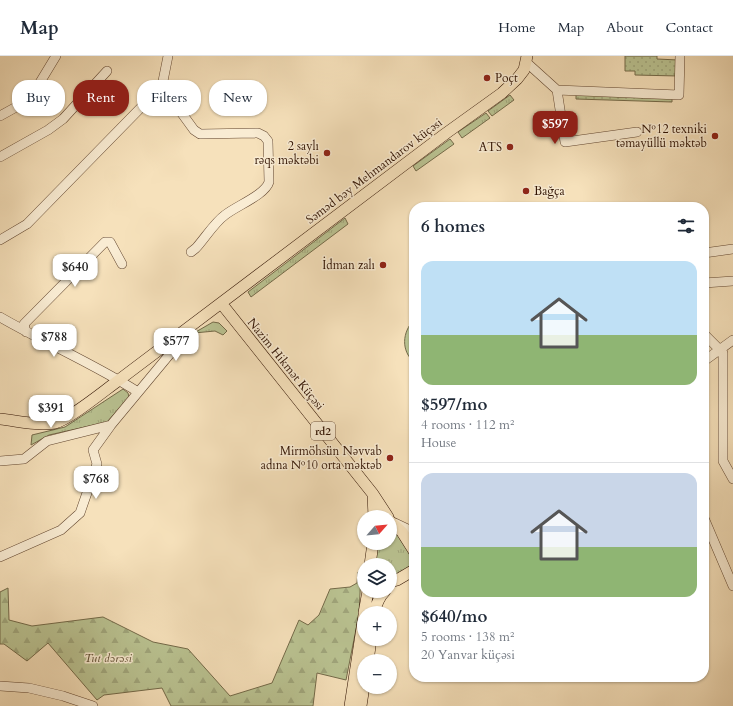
<!DOCTYPE html>
<html lang="en">
<head>
<meta charset="utf-8">
<style>
  :root { --surface:#fff; --page:#f6f6f7; --text:#1f2937; --muted:#747a83; --line:#e0e1e3; --accent:#8f2418 }
  body { margin:0; font-family:Cardo,serif; background:var(--page); color:var(--text); height:100vh; display:flex; flex-direction:column; font-size:15px; white-space:nowrap }
  * { box-sizing:border-box; margin:0 }
  p { font-size:13px; color:var(--muted) }
  .icon { flex:none; width:22px; height:22px; fill:none; stroke:currentColor; stroke-width:2; stroke-linecap:round; stroke-linejoin:round }
  .map { position:relative; flex:1; overflow:hidden }
  .sheet { position:absolute; left:409px; top:146px; width:300px; height:480px; display:flex; flex-direction:column; background:var(--surface); border-radius:16px; box-shadow:0 1px 3px #0004 }
  .sheet>* { flex:none }
  .hud { position:absolute; left:12px; top:24px; width:337px; height:36px; display:flex; gap:8px }
  .needle { width:26px; rotate:63deg }
  .buttons { position:absolute; left:357px; top:454px; display:grid; gap:8px }
  .buttons a { display:grid; place-items:center; width:40px; height:40px; border-radius:50%; background:var(--surface); box-shadow:0 1px 3px #0004; font-size:20px }
  .price { position:absolute; translate:-50% -34px; padding:0 9px; border-radius:8px; background:#fff; color:#222; font-size:13px; line-height:26px; filter:drop-shadow(0 1px 2px #0008) }
  .price::after { content:''; position:absolute; left:50%; top:24px; width:12px; height:9px; margin-left:-6px; background:inherit; clip-path:polygon(0 0,100% 0,50% 100%) }
  .price.active { background:var(--accent); color:#fff }
  ul { padding:0; list-style:none }
  li { display:grid; align-content:center; gap:8px; height:212px; padding:0 12px }
  li+li { border-top:1px solid var(--line) }
  li span { display:grid; place-items:center; height:124px; border-radius:12px; color:#555 }
  li>.icon { margin-inline-start:auto }
  span .icon { width:72px; height:72px; fill:#fffc; stroke-width:1 }
  li b { font-size:17px }
  h2 { display:flex; justify-content:space-between; align-items:center; height:48px; padding:0 12px; font-size:17px }
  .tag { padding:0 14px; border-radius:16px; background:var(--surface); box-shadow:0 1px 3px #0004; font-size:14px; line-height:36px }
  .tag.active { background:var(--accent); color:#fff }
  header { display:flex; align-items:center; gap:24px; box-sizing:border-box; height:56px; padding:0 20px; background:var(--surface); border-bottom:1px solid var(--line) }
  header strong { font-size:19px }
  nav { display:flex; gap:22px; margin-inline-start:auto; font-size:14px }
  .map>svg:first-child { display:block }
  .grass { fill:url(#grass-tufts); stroke:#746a49 }
  .forest { fill:url(#forest-firs); stroke:#746a49 }
  .park { fill:url(#park-dots); stroke:#746a49 }
  .garden { fill:#bac392; stroke:#746a49 }
  .lines { fill:none; stroke-linecap:round; stroke-linejoin:round }
  .minor-casing { stroke:#61452f; stroke-width:10 }
  .major-casing { stroke:#2f1100; stroke-width:12 }
  .minor { stroke:#f9ecd3; stroke-width:9 }
  .major { stroke:#f6e1bb; stroke-width:11 }
  .poi-dot { fill:#8f2418; stroke:#f9ecd3; stroke-width:1.5 }
  .labels { text-anchor:middle; stroke-width:3; stroke-linejoin:round; paint-order:stroke }
  .shield { fill:#f9ecd3; stroke:#6c533f; stroke-width:1 }
  .shield-label { font-size:11px; font-weight:bold; fill:#2f1100 }
  .poi-label { font-size:12px; fill:#2f1100; stroke:#f9ecd3; text-anchor:end }
  .street-label { font-size:12px; fill:#2f1100; stroke:#f9ecd3 }
  .park-label { font-size:12px; font-style:italic; fill:#604f33; stroke:#f9ecd3 }
</style>
</head>
<body>
<header>
<strong>Map</strong>
<nav><a>Home</a><a>Map</a><a>About</a><a>Contact</a></nav>
</header>
<div class="map">
<svg width="733" height="650" viewBox="0 0 733 650">
  <defs>
    <pattern id="grass-tufts" width="24" height="20" patternUnits="userSpaceOnUse"><rect width="24" height="20" fill="#bac392"/><path d="M3 7l-1-3M5 7V3M7 7l1-3M15 17l-1-3M17 17v-4M19 17l1-3" fill="none" stroke="#a0a67c"/></pattern>
    <pattern id="forest-firs" width="22" height="20" patternUnits="userSpaceOnUse"><rect width="22" height="20" fill="#bac392"/><path d="M5 1l3.5 6h-7zM16 11l3.5 6h-7z" fill="#a0a67c"/></pattern>
    <pattern id="park-dots" width="8" height="8" patternUnits="userSpaceOnUse"><rect width="8" height="8" fill="#bac392"/><path d="M2 2h.1M6 6h.1" fill="none" stroke="#a0a67c" stroke-width="1.8" stroke-linecap="round"/></pattern>
  </defs>
  <rect width="100%" height="100%" fill="#f6e1bb"/>
  <filter id="stains"><feTurbulence type="fractalNoise" baseFrequency=".005" numOctaves="4"/><feColorMatrix values="0 0 0 0 .2 0 0 0 0 .09 0 0 0 0 .02 0 0 0 .5 -.17"/></filter>
  <radialGradient id="worn" r=".72"><stop offset=".6" stop-color="#630" stop-opacity="0"/><stop offset="1" stop-color="#630" stop-opacity=".3"/></radialGradient>
  <path class="grass" d="M510,39l4,5 -22,16 -4,-5z
    M486,57l4,5 -28,20 -4,-6z
    M450,83l4,5 -38,27 -3,-5z
    M345,162l3,6 -97,73 -3,-5z
    M213,266l6,1 8,8 -4,4 -8,-4 -21,2z
    M123,333l5,4 1,4 -22,25 -58,13 -18,10 1,-10 33,-8z
    M390,469l23,30c0,14 -12,17 -23,23v-13h-16l2,-22h14z"/>
  <path class="forest" d="M358,516l3,1 -2,41 -13,66 -29,-7 -4,33h-142l-9,-18 -58,7 -7,5 -49,-57 -21,18 -23,-17h-4v-52l8,-4 1,32 23,6 71,-9 50,25 35,7 42,47 42,-13 27,-63 9,5 11,-10 11,-26 20,-2 7,-4z"/>
  <path class="park" d="M625,0h32v3l21,1v16l-43,-1v-4h-10z
    M576,38l96,2v6l-96,-3z"/>
  <path class="garden" d="M414,264v42c-13,-11 -12,-30 0,-42z"/>
  <g class="lines">
    <defs>
      <path id="minor" d="M526,6l31,28 8,52 72,-10
        M162,30l32,44 6,4 58,-1 6,3 4,5 1,41c-4,13 -33,24 -44,33 -10,7 -20,23 -29,33l-5,4
        M557,34l122,5 1,-39
        M0,60l18,-10 21,-22 17,-28
        M0,101l48,-27 15,-11 44,-48
        M0,184l27,-16 135,-138 6,-30
        M704,197l29,-4
        M704,227l29,-2
        M0,261c45,26 94,47 138,75
        M26,276l-2,-8 81,-82h5l12,22
        M704,278l19,19v108l10,18
        M704,305l29,-21
        M0,405l24,-2 23,-18 64,-16
        M704,462l29,68
        M395,467l19,9
        M0,501l61,-27 19,-17 17,-49 -4,-14 18,-25 78,-94
        M0,630l29,2 34,8 30,10"/>
      <path id="major" d="M221,247l152,191 15,23
        M0,363c18,2 37,7 55,4 15,-4 50,-33 64,-43l326,-246 57,-41 15,-14 7,-9 3,-14
        M373,438l1,23
        M390,465l12,11 12,19
        M370,509l3,-22
        M390,526l7,-2 17,-10
        M364,557l4,-22
        M374,557c2,-8 5,-16 11,-22
        M368,605l3,-22
        M350,650l14,-91
        M361,650l3,-20"/>
    </defs>
    <use href="#minor" class="minor-casing"/>
    <use href="#major" class="major-casing"/>
    <use href="#minor" class="minor"/>
    <use href="#major" class="major"/>
  </g>
  <g class="poi-dot">
    <circle cx="487" cy="22" r="4"/>
    <circle cx="715" cy="80" r="4"/>
    <circle cx="510" cy="91" r="4"/>
    <circle cx="327" cy="97" r="4"/>
    <circle cx="526" cy="135" r="4"/>
    <circle cx="383" cy="209" r="4"/>
    <circle cx="390" cy="402" r="4"/>
  </g>
  <g class="labels">
    <rect class="shield" x="311" y="366" width="24" height="18" rx="3"/>
    <g class="shield-label">
      <text x="323" y="379">rd2</text>
    </g>
    <g class="poi-label">
      <text x="495" y="26" text-anchor="start">Poçt</text>
      <text x="707" y="77">№12 texniki<tspan x="707" dy="14">təmayüllü məktəb</tspan></text>
      <text x="319" y="94">2 saylı<tspan x="319" dy="14">rəqs məktəbi</tspan></text>
      <text x="502" y="95">ATS</text>
      <text x="534" y="139" text-anchor="start">Bağça</text>
      <text x="375" y="213">İdman zalı</text>
      <text x="382" y="399">Mirmöhsün Nəvvab<tspan x="382" dy="14">adına №10 orta məktəb</tspan></text>
    </g>
    <g class="street-label">
      <text transform="translate(374 115) rotate(-37)" y="4">Səməd bəy Mehmandarov küçəsi</text>
      <text transform="translate(286 308) rotate(51)" y="4">Nazim Hikmət Küçəsi</text>
    </g>
    <g class="park-label">
      <text x="108" y="606">Tut dərəsi</text>
    </g>
  </g>
  <rect width="100%" height="100%" filter="url(#stains)"/>
  <rect width="100%" height="100%" fill="url(#worn)"/>
</svg>
<div class="buttons">
<a><svg class="needle" viewBox="-14 -14 28 28"><path d="M0-13l5 13h-10z" fill="#e53935"/><path d="M0 13l5-13h-10z" fill="#747a83"/></svg></a>
<a><svg class="icon" aria-label="layers" viewBox="0 0 24 24"><path d="M12 4l9 5-9 5-9-5zM3 14l9 5 9-5"/></svg></a>
<a>+</a>
<a>−</a>
</div>
<b class="price active" style="left:555px;top:89px">$597</b>
<b class="price" style="left:75px;top:232px">$640</b>
<b class="price" style="left:54px;top:302px">$788</b>
<b class="price" style="left:176px;top:306px">$577</b>
<b class="price" style="left:51px;top:373px">$391</b>
<b class="price" style="left:96px;top:444px">$768</b>
<div class="hud">
<a class="tag">Buy</a>
<a class="tag active">Rent</a>
<a class="tag">Filters</a>
<a class="tag">New</a>
</div>
<section class="sheet">
<h2>6 homes<svg class="icon" aria-label="filters" viewBox="0 0 24 24"><path d="M4 7h16M4 17h16"/><circle cx="9" cy="7" r="2"/><circle cx="15" cy="17" r="2"/></svg></h2>
<ul>
<li><span style="background:linear-gradient(#bfe0f5 60%,#8fb573 0)"><svg class="icon" aria-label="home" viewBox="0 0 24 24"><path d="M3 11l9-7 9 7M6 9v11h12V9"/></svg></span><div><b>$597/mo</b><p>4 rooms · 112 m²</p><p>House</p></div></li>
<li><span style="background:linear-gradient(#c9d6e8 60%,#8fb573 0)"><svg class="icon" aria-label="home" viewBox="0 0 24 24"><path d="M3 11l9-7 9 7M6 9v11h12V9"/></svg></span><div><b>$640/mo</b><p>5 rooms · 138 m²</p><p>20 Yanvar küçəsi</p></div></li>
</ul>
</section>
</div>
</body>
</html>
